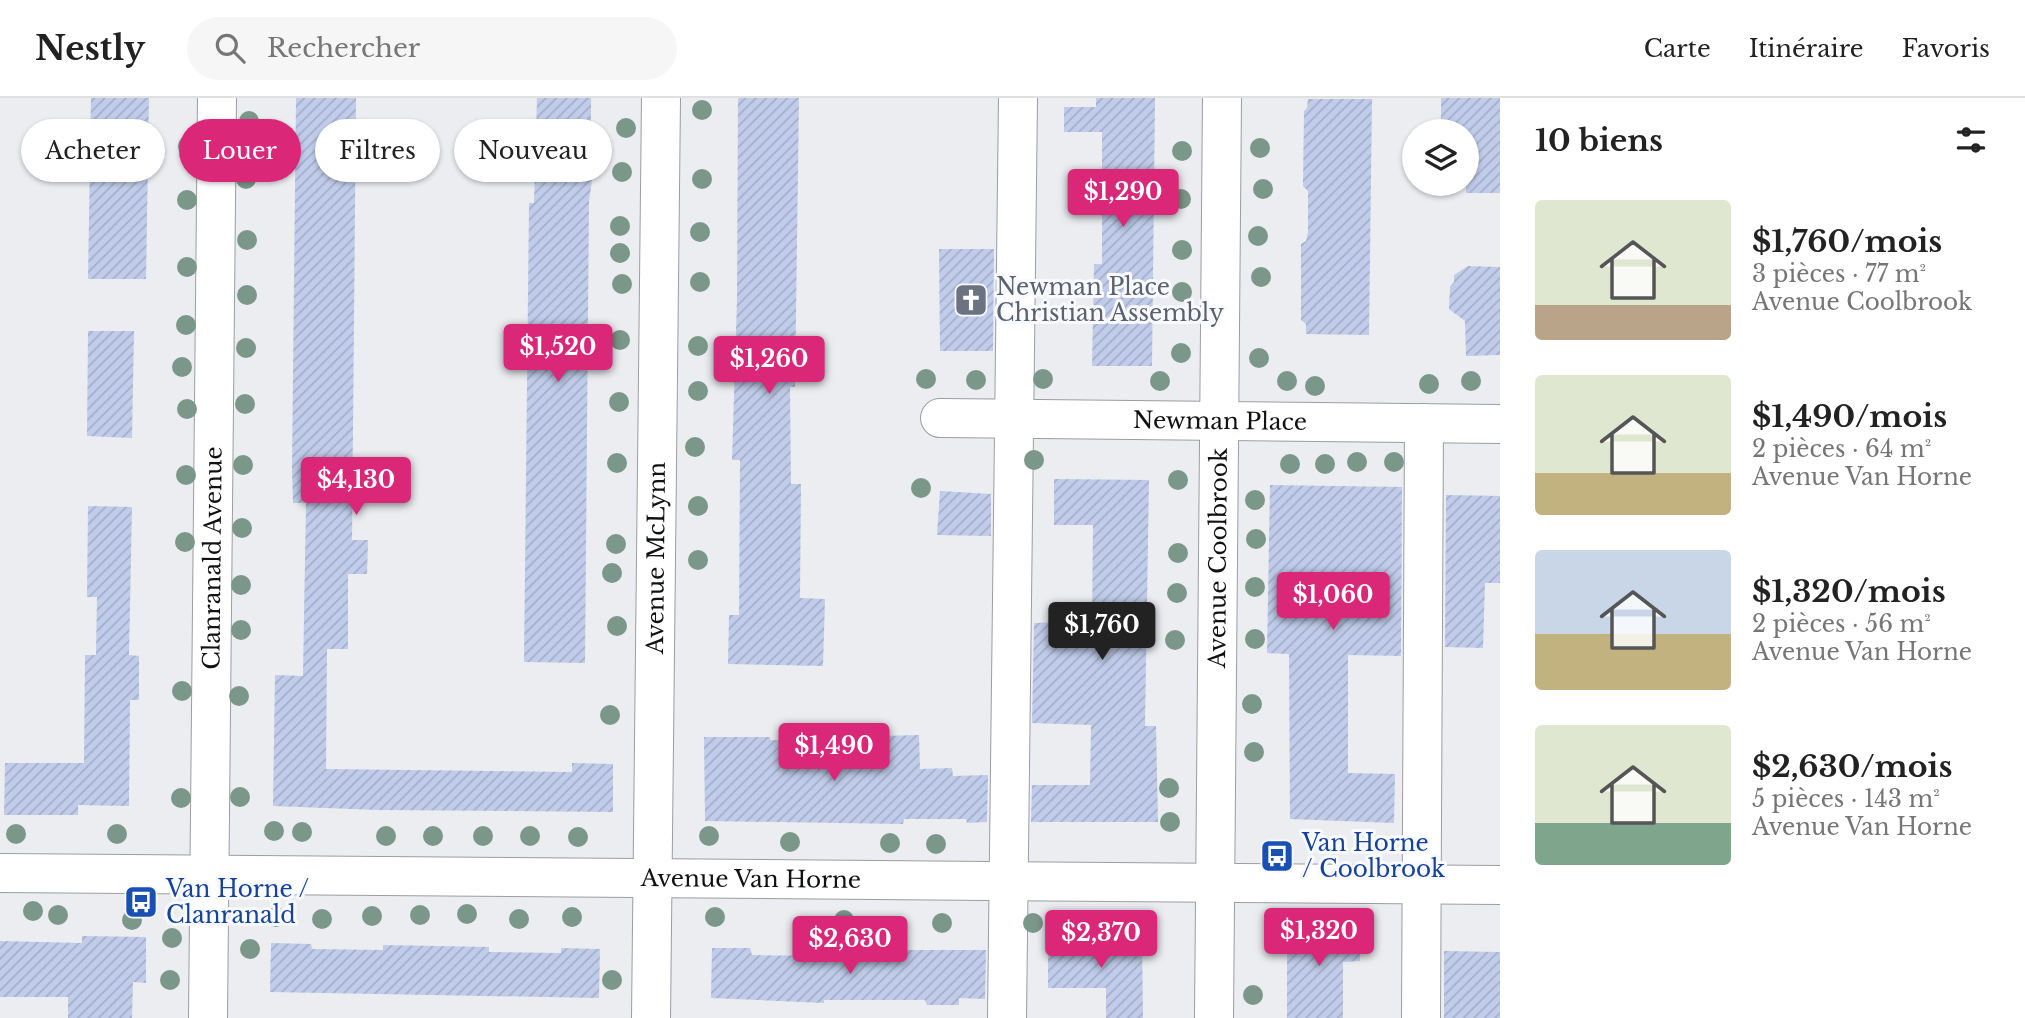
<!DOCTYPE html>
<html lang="fr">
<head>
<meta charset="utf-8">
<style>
  :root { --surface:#fff; --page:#f6f6f6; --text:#222; --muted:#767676; --line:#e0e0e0; --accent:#db2777 }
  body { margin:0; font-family:"Libre Baskerville",serif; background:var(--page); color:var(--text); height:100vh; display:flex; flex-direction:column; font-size:26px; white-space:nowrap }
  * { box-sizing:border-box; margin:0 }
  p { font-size:23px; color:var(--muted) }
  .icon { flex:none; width:38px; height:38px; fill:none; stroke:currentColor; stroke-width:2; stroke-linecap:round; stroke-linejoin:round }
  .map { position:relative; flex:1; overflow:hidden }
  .sheet { display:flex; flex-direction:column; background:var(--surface); width:525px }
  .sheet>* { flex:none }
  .banner { position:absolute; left:21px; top:21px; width:665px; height:63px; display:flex; gap:14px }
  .tools { position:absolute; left:1402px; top:21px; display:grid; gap:14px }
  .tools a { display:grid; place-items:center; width:77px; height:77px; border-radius:50%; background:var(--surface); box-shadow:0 2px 5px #0004; font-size:35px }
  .price { position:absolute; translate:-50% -60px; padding:0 16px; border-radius:7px; background:var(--accent); color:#fff; font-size:23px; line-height:46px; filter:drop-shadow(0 2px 4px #0008) }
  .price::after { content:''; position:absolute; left:50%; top:42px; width:21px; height:16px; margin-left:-10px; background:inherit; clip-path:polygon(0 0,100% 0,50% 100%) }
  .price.selected { background:#222; color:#fff }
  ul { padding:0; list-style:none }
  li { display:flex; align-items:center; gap:21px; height:175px; padding:0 35px }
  li span { display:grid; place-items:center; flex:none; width:196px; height:140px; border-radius:7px; color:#555 }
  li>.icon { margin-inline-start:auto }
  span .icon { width:84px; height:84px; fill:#fffc; stroke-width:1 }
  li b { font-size:30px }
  h2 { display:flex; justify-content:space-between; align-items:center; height:84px; padding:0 35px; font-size:30px }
  .chip { padding:0 24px; border-radius:32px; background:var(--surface); box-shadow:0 2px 5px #0004; font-size:24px; line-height:63px }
  .chip.selected { background:var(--accent); color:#fff }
  header { display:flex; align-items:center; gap:42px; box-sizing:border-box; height:98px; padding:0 35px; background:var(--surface); border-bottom:2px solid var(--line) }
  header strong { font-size:33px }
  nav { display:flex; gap:38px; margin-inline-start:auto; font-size:24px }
  .search { width:490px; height:63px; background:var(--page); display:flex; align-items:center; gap:18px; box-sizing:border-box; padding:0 24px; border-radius:38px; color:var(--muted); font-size:26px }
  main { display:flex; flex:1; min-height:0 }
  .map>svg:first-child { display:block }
  .building { fill:url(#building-hatch) }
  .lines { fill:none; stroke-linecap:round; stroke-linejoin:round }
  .minor-casing { stroke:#9c9da2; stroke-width:40 }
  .major-casing { stroke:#9c9da2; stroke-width:40 }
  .minor { stroke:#fff; stroke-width:38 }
  .major { stroke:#fff; stroke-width:38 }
  .tree { fill:#7b9789 }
  .labels { text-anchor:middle; stroke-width:6; stroke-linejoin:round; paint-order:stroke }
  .worship-label { font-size:23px; fill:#5b616d; stroke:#f8faff; text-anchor:start }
  .street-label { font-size:23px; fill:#101113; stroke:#f8faff }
  .transit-label { font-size:23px; fill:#164399; stroke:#f8faff; text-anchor:start }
</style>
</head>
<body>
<header>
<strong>Nestly</strong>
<div class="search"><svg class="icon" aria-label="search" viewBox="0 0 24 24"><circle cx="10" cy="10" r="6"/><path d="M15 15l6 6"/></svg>Rechercher</div>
<nav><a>Carte</a><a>Itinéraire</a><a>Favoris</a></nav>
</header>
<main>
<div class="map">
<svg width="1500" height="920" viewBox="0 0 1500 920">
  <defs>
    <pattern id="building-hatch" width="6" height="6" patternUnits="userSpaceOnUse" patternTransform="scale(1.75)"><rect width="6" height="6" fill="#c0ccea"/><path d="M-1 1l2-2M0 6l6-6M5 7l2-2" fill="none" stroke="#a4aec8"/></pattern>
  </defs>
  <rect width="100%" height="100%" fill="#ebedf1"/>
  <path class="building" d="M91,0h58l-3,181h-58z
    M296,0h60l-4,442h16l-1,34h-19v75h-21l-1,120 246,3v-9l41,1v48l-235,-2 -105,-4 2,-131 28,1 3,-173h-13l-1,-34z
    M537,0h54v47h6l-8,56 -4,462 -61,-1 5,-459h5z
    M738,0h61l-4,289h-5l1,97h10l-1,114 25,1 -2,67 -95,-2 1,-49h10l1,-155h-8l5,-160z
    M1096,0h59l-3,268h-60l2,-102h8v-132h-38v-25h32z
    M1441,0h59v95h-34v-62h-25z
    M1308,1h64l-3,236 -63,-1v-10l-5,-4v-76l5,-3 2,-9v-41l-5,-5 1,-75 3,-3z
    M939,151h55l-1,102h-53z
    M1468,168l32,1v88l-34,1 -1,-35 -16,-12 1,-22 4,-5v-7z
    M88,233h46l-2,107 -45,-2z
    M1054,381l95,1 -4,246h11l2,96h-127l1,-37h58l1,-60 -59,-2 2,-100 58,-2 1,-96h-39z
    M1270,387l132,2 -1,169 -53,-1v118l47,1 -1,49 -104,-4 -1,-165 -22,-1z
    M940,393l51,3v42l-54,-1z
    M1446,397l54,1v87h-15l-2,65 -38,-1z
    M88,408l44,1 -3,148 10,1v44h-9l-1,106 -51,-1v10h-74l1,-52h79l1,-108h11l1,-58h-10z
    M919,637l1,34 32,-1 1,8 35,-1 -1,47 -20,1 -1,-4h-62l-1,5 -198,-3 -1,-84h66v3l111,4v-8z
    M1287,827h73v36l-17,1v56h-56z
    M82,838l64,1v46l-13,-1 -1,36h-64v-21h-68v-56l82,2z
    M1095,838h47l1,82h-37v-30h-58v-51z
    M271,845l40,1 1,5 71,1v-5l106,2v5l72,1v-5l39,1 -1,49 -329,-6z
    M712,850h38l2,7 72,1 1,-6h161l-1,49 -26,-1v7h-32l-2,-5h-101v3l-113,-5z
    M1444,853l56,1v66h-56z"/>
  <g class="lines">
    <defs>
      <g id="minor">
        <path id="s1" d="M940,320l560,6"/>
        <path id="s2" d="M208,920l9,-920"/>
        <path id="s3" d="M651,920l10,-920"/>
        <path d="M1007,920l11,-920"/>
        <path id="s4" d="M1214,920l8,-920"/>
        <path d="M1421,920l3,-595"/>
      </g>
      <g id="major">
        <path id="s5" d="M0,775l1500,12"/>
      </g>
    </defs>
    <use href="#minor" class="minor-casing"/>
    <use href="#major" class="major-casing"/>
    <use href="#minor" class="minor"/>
    <use href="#major" class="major"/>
  </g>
  <g class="tree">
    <circle cx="702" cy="12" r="10"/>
    <circle cx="249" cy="23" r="10"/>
    <circle cx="626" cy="30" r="10"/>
    <circle cx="188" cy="48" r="10"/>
    <circle cx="1260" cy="50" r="10"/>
    <circle cx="1182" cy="53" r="10"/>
    <circle cx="622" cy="74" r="10"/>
    <circle cx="246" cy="81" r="10"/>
    <circle cx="702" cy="81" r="10"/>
    <circle cx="1263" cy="91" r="10"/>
    <circle cx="1181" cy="101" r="10"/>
    <circle cx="187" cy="102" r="10"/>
    <circle cx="620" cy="128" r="10"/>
    <circle cx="700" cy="134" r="10"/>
    <circle cx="1258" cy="138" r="10"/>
    <circle cx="247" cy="142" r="10"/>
    <circle cx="1182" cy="152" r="10"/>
    <circle cx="620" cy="155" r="10"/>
    <circle cx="187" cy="169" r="10"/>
    <circle cx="1261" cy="179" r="10"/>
    <circle cx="700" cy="184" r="10"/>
    <circle cx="622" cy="186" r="10"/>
    <circle cx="1182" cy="194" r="10"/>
    <circle cx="247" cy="197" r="10"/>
    <circle cx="186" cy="227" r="10"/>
    <circle cx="620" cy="242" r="10"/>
    <circle cx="698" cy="248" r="10"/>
    <circle cx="246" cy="250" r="10"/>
    <circle cx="1181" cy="255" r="10"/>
    <circle cx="1259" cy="260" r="10"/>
    <circle cx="182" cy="269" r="10"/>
    <circle cx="926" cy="281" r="10"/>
    <circle cx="1043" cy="281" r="10"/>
    <circle cx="976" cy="282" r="10"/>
    <circle cx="1160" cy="283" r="10"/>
    <circle cx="1287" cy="283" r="10"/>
    <circle cx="1471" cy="283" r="10"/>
    <circle cx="1429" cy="286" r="10"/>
    <circle cx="1315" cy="288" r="10"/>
    <circle cx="698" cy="293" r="10"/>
    <circle cx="619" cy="304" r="10"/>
    <circle cx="245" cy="306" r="10"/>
    <circle cx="187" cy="311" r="10"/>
    <circle cx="695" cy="349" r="10"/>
    <circle cx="1034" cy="362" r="10"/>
    <circle cx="1357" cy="364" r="10"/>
    <circle cx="1394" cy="364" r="10"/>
    <circle cx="617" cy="365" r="10"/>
    <circle cx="1290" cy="366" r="10"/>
    <circle cx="1325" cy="366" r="10"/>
    <circle cx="243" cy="367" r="10"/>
    <circle cx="186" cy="377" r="10"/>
    <circle cx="1178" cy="382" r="10"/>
    <circle cx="921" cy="390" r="10"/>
    <circle cx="1255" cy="402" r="10"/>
    <circle cx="698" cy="408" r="10"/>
    <circle cx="242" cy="430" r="10"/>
    <circle cx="1256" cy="441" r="10"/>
    <circle cx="185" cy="444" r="10"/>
    <circle cx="616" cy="446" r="10"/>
    <circle cx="1178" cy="455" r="10"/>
    <circle cx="698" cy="462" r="10"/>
    <circle cx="612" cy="475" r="10"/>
    <circle cx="241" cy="487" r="10"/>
    <circle cx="1255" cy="489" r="10"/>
    <circle cx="1177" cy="495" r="10"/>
    <circle cx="617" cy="528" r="10"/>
    <circle cx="241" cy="532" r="10"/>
    <circle cx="1255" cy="541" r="10"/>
    <circle cx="1175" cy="542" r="10"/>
    <circle cx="182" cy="593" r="10"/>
    <circle cx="239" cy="598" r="10"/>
    <circle cx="1252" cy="606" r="10"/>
    <circle cx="610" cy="617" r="10"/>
    <circle cx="1254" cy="654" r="10"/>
    <circle cx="1169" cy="690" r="10"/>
    <circle cx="240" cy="699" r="10"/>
    <circle cx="181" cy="700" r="10"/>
    <circle cx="1170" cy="724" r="10"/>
    <circle cx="274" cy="733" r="10"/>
    <circle cx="302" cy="734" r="10"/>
    <circle cx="16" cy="736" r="10"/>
    <circle cx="117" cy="736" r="10"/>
    <circle cx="386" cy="738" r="10"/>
    <circle cx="433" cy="738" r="10"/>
    <circle cx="483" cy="738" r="10"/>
    <circle cx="530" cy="738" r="10"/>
    <circle cx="709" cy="738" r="10"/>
    <circle cx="578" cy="739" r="10"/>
    <circle cx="790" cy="744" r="10"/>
    <circle cx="890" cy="745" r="10"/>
    <circle cx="936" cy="746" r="10"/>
    <circle cx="33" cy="813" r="10"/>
    <circle cx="467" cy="816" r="10"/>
    <circle cx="58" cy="817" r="10"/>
    <circle cx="420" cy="817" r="10"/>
    <circle cx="372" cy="818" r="10"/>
    <circle cx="276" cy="819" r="10"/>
    <circle cx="572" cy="819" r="10"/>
    <circle cx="715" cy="819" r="10"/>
    <circle cx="322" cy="821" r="10"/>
    <circle cx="519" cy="821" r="10"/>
    <circle cx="132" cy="822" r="10"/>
    <circle cx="844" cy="822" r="10"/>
    <circle cx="942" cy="825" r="10"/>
    <circle cx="1033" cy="825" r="10"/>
    <circle cx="1334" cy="825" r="10"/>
    <circle cx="1355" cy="826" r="10"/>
    <circle cx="172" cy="840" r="10"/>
    <circle cx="250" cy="851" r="10"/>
    <circle cx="170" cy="882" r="10"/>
    <circle cx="612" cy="882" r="10"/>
    <circle cx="1253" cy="897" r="10"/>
  </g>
  <defs>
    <symbol id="church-square" viewBox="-11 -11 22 22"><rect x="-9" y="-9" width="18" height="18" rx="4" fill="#6b7280" stroke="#f8faff"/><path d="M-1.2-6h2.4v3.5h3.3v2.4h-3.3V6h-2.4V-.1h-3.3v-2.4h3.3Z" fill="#fff"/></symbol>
    <symbol id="bus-square" viewBox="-11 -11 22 22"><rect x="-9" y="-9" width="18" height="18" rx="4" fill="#1a4fb4" stroke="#f8faff"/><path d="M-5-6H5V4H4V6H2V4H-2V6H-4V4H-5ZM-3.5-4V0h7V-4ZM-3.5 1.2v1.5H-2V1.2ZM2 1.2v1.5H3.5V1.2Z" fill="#fff"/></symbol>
  </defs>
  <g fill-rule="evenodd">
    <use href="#church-square" x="952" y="183" width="38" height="38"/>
    <use href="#bus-square" x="1258" y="739" width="38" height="38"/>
    <use href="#bus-square" x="122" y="785" width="38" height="38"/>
  </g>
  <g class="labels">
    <g class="worship-label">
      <text x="996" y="197">Newman Place<tspan x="996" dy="26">Christian Assembly</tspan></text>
    </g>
    <g class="street-label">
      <text dy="8" stroke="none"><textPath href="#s1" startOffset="280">Newman Place</textPath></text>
      <text dy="8" stroke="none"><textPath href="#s2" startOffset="460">Clanranald Avenue</textPath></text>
      <text dy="8" stroke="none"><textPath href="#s3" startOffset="460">Avenue McLynn</textPath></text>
      <text dy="8" stroke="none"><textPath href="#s4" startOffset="460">Avenue Coolbrook</textPath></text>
      <text dy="8" stroke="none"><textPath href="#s5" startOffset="751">Avenue Van Horne</textPath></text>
    </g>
    <g class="transit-label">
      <text x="1302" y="753">Van Horne<tspan x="1302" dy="26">/ Coolbrook</tspan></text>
      <text x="166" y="799">Van Horne /<tspan x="166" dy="26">Clanranald</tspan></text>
    </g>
  </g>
</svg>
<div class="tools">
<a><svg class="icon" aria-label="layers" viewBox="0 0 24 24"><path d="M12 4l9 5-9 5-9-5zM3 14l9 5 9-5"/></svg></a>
</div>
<b class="price" style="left:1123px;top:131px">$1,290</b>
<b class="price" style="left:558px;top:286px">$1,520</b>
<b class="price" style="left:769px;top:298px">$1,260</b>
<b class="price" style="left:356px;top:419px">$4,130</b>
<b class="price" style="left:1333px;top:534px">$1,060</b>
<b class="price selected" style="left:1102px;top:564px">$1,760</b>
<b class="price" style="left:834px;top:685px">$1,490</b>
<b class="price" style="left:1319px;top:870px">$1,320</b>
<b class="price" style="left:1101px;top:872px">$2,370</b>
<b class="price" style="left:850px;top:878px">$2,630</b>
<div class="banner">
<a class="chip">Acheter</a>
<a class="chip selected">Louer</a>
<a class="chip">Filtres</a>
<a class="chip">Nouveau</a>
</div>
</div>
<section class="sheet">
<h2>10 biens<svg class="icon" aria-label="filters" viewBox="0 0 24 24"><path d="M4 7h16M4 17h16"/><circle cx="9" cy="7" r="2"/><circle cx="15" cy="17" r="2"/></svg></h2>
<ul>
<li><span style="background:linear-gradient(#dfe7d0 75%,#b9a48a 0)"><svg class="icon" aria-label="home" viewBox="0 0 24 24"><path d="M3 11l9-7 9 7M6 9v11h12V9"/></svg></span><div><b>$1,760/mois</b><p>3 pièces · 77 m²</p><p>Avenue Coolbrook</p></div></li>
<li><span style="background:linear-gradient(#dfe7d0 70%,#c2b280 0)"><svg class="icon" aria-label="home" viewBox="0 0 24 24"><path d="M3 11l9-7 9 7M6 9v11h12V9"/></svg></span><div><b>$1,490/mois</b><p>2 pièces · 64 m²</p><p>Avenue Van Horne</p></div></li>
<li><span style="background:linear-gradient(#c9d6e8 60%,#c2b280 0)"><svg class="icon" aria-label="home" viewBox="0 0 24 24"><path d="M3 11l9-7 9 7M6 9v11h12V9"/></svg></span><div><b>$1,320/mois</b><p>2 pièces · 56 m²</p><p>Avenue Van Horne</p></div></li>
<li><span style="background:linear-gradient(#dfe7d0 70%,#7fa58c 0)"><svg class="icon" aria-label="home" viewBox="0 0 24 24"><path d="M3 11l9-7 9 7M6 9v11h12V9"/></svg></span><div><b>$2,630/mois</b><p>5 pièces · 143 m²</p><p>Avenue Van Horne</p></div></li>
</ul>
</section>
</main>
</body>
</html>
